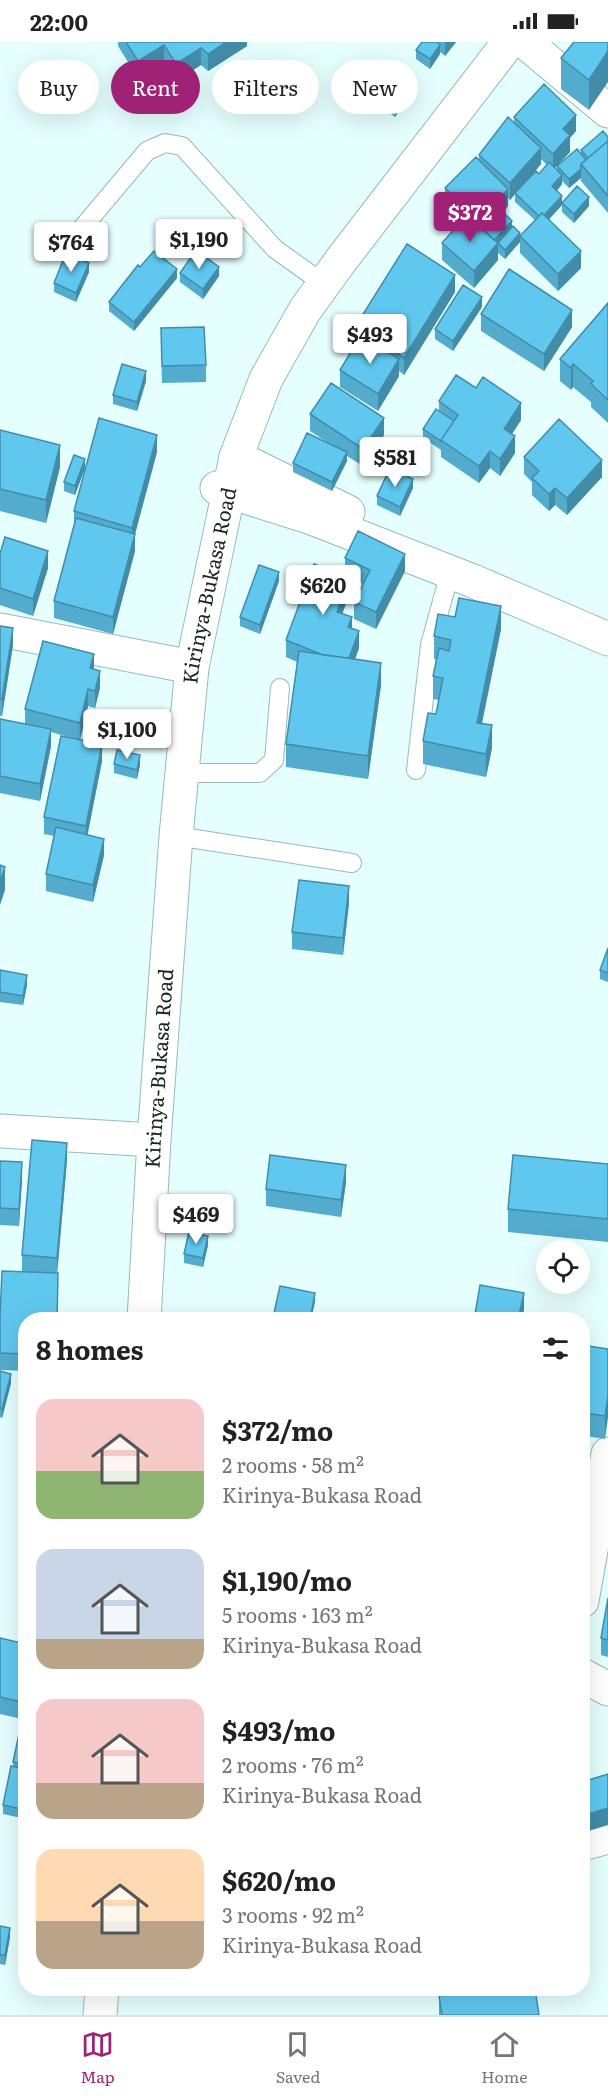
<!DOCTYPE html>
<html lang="en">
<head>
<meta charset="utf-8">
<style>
  :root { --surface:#fff; --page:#f2f2f2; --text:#222; --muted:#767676; --line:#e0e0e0; --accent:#a02276 }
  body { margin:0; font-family:Literata,serif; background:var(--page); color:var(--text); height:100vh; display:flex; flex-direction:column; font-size:22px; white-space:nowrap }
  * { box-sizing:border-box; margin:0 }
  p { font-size:20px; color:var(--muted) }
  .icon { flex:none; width:33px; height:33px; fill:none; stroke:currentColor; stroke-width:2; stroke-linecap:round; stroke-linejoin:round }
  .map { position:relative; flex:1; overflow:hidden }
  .drawer { position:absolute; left:18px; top:1270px; width:572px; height:684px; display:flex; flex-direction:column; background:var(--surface); border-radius:24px; box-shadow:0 6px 24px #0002 }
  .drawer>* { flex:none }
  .top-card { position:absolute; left:18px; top:18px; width:573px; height:54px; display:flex; gap:12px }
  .tools { position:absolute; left:536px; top:1198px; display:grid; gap:12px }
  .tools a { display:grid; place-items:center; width:54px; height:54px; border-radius:50%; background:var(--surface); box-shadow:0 6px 24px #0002; font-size:30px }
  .price { position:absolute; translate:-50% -51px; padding:0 14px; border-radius:6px; background:#fff; color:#222; font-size:20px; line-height:39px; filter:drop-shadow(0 2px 3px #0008) }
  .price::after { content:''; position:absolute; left:50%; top:36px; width:18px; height:14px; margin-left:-9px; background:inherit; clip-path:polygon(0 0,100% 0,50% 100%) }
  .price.on { background:var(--accent); color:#fff }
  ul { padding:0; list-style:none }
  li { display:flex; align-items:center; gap:18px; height:150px; padding:0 18px }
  li span { display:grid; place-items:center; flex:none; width:168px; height:120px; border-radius:18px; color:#555 }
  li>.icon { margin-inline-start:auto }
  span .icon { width:72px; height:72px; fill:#fffc; stroke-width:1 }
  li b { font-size:26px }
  h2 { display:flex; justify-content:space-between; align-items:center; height:72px; padding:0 18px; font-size:26px }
  .pill { padding:0 21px; border-radius:27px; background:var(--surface); box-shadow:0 6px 24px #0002; font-size:21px; line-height:54px }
  .pill.on { background:var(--accent); color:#fff }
  .status { display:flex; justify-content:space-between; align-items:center; height:42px; padding:0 30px; background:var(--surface); direction:ltr }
  .status svg { height:16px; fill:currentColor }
  .menu { display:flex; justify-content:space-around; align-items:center; height:84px; border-top:2px solid var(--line); background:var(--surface); font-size:16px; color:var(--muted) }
  .menu a { display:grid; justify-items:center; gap:3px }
  .menu .on { color:var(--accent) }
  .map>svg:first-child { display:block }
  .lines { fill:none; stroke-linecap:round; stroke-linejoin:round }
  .service-casing { stroke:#9ab9b8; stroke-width:20 }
  .minor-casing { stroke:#9ab9b8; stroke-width:35 }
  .tertiary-casing { stroke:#9ab9b8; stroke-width:35 }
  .service { stroke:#fff; stroke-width:18 }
  .minor { stroke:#fff; stroke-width:33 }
  .tertiary { stroke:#fff; stroke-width:33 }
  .wall { fill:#53acce; fill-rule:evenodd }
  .shaded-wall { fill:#438ca7 }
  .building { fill:#60c8ef; stroke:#438ca7; stroke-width:1.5 }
  .labels { text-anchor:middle; stroke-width:4.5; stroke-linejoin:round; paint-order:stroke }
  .street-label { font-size:20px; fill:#192525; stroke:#e5fefe }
</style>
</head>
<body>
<div class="status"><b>22:00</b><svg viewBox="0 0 49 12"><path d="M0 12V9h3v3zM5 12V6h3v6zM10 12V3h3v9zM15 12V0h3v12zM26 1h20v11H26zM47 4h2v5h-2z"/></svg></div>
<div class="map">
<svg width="608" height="1973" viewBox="0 0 608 1973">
  <rect width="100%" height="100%" fill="#e5fefe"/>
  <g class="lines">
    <defs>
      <path id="service" d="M78,191l69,-82 18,-8 17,3 93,103 49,35
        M416,728l14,-125 22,-80
        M181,731h79l14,-13 6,-72
        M176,794l176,27"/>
      <g id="minor">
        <path d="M236,415l112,55"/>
        <path d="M217,446l92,29 164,64 135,58"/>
        <path d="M0,588l192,37"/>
        <path d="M0,1089l154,9"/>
        <path id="s1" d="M144,1278l10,-180 22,-304 16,-169 44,-210 30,-78 39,-69 37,-51 167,-217"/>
        <path d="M582,1559l26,-147"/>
        <path d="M582,1633l26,14"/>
        <path d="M582,1802l26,-7"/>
        <path d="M100,1973l2,-26"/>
      </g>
      <path id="tertiary" d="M525,0l83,69"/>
    </defs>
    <use href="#service" class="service-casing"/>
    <use href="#minor" class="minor-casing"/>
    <use href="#tertiary" class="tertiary-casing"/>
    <use href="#service" class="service"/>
    <use href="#minor" class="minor"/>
    <use href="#tertiary" class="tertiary"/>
  </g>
  <path class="wall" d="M118,0h129v4l-39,25 -7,-6 -25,16 -12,-19 -26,16 -20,-32z
    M422,0h34l-11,14 -5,-4v2l-10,15 -14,-10v-9z
    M608,0l-19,68 -28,-21v-31z
    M373,50l30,13 -8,12 -22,-15z
    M514,75l62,14 -6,7v14l-15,16 2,2v-4l24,-13v-3l27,-13v76l-27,-32v-3l-12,10 -7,-7v3l-5,7 5,12 27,3 -15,17 -12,-11v-7l-13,14 32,49 -23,23 -38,-38v-11l-15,17 -7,-6v7l-24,28 -32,-28v-17l20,-22 -17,-16v-17l34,-28v-5l35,-33zM541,117l6,6 -8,9 -5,-1 7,-9zM515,152v8l20,18 -15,16 -8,-9 -9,-15 5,-6v-8l2,2z
    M140,225l37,11 -43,53 -25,-20v-9z
    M89,230l-13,30 -22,-10v-9z
    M180,231l39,3 -16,23 -23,-17z
    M455,250l-51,83 -5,-4v5l-21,35 -38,-24v-17l16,-25 -1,-18z
    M608,261v120l-17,-16v-5l-18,-15 -2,3 -11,-9v-22z
    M482,265l-29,44 -18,-12v-10z
    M481,272l91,13 -28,44 -63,-40z
    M161,303l45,20v17l-44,1z
    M146,339l-9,30 -24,-7v-9z
    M439,359l82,19 -9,14 3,19 -15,23 -10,-8 -11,15 -38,-26v-7l-18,-12v-9l16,-18z
    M310,372l74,21 -21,31 -16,-10v5l-15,30 -39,-19v-9l37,-19 -20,-13z
    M0,388l60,37 -14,56 -46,-12z
    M157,410l-22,82v17l-22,83 -59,-16v-17l20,-74v-16z
    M524,415l78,20 -35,38 -12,-10 -6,6 -17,-16v-13l-8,-8z
    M85,426l-10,27 -11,-4v-9z
    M413,446l-13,28 -23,-11v-9z
    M0,512l48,14 -15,48 -33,-11z
    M345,516l60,13 -29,58 -22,-10v-17l9,-18 -18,-9z
    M279,539l-19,53 -20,-8v-9z
    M349,553l-7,19 10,15 7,19 -4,11 26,26 -13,94 -82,-12v-23l11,-82 -11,-5v-17z
    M0,584l13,19 -11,71h-2z
    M501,587l-19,95 10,24 -6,29 -63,-13v-23l13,-27 3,-14 -6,-1v-23l4,-16 -3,-1v-23z
    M94,627l6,19 -5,20 -7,-2 -8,34 22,21 -15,73 17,21 -11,47 -47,-11v-17l8,-38 -10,-2v-17l35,-77 -28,-8v14l-11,55 -40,-8v-74l25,5v-15z
    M114,722l26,1 -3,14 -23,-6z
    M349,861l-6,52 -51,-6v-17z
    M608,906v34l-8,-3v-9z
    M0,928l27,15 -4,20 -23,-3z
    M67,1118l-10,113 1,17 -1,30h-31v51l-26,-1v-55l22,-43v-17z
    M0,1119l22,18 -3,47 -19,-1z
    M608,1122v78l-100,-10v-23z
    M346,1140l-5,35 -75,-11v-17z
    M208,1203l-5,22 -19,-4v-9z
    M582,1303l26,4 -3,90 -20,-3 -3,11z
    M0,1329l11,12 -9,35 -2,-1z
    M608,1556v59l-7,-2v-17z
    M0,1596l26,6v76l-26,-6z
    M26,1694v83l-23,-5v-9l10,-39v-4z
    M0,1884l10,11 -5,28 -5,-1z
    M458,1947h24l-3,1 60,25h-100v-19l20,-3z"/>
  <path class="shaded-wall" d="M226,0h21v4l-39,25v-17z
    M445,0h11l-11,14z
    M164,3v17l-26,16v-17z
    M440,3v9l-10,15v-10z
    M201,6v17l-25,16v-17z
    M608,9v31l-19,28v-30z
    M403,53v10l-8,12v-9z
    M576,73v16l-6,7v14l-17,18v-16l10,-25z
    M541,106v16l-31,36v-17z
    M581,127v9l-12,10v-9z
    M562,133v9l-10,12v-10z
    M508,147v17l-29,31v-17z
    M562,154v9l-20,22v-9z
    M589,155v9l-15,17v-9z
    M512,179v10l-14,13v16l-24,28v-17l18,-29z
    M520,191v9l-15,17v-9z
    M581,209v17l-23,23v-17z
    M89,221v9l-13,30v-9z
    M219,225v9l-16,23v-10z
    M177,227v9l-43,53v-9z
    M455,233v17l-51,83v-17z
    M482,255v10l-29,44v-10z
    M572,268v17l-28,44v-17z
    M399,317v17l-21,35v-17z
    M573,322v23l-2,3v-22z
    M146,329v10l-9,30v-9z
    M521,361v17l-17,26v-17z
    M384,376v17l-21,31v-17z
    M157,393v17l-25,93v-17z
    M515,394v17l-15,23v-17z
    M60,403v22l-14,56v-23z
    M490,409v17l-11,15v-17z
    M347,410v9l-15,30v-9z
    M85,417v9l-10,27v-9z
    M602,418v17l-35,38v-17z
    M413,437v9l-13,28v-9z
    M555,446v17l-6,6v-17z
    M135,492v17l-22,83v-17z
    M48,509v17l-15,48v-17z
    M405,512v17l-29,58v-17z
    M279,530v9l-19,53v-9z
    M349,536v17l-12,34v-17z
    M501,564v23l-24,117v-23z
    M352,575v17l-4,-7z
    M13,586v17l-11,71v-17z
    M359,589v17l-12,33v-17z
    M94,612v17l-4,-3z
    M381,621v22l-13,94v-23z
    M100,629v17l-5,20v-17z
    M88,647v17l-8,34v-17z
    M492,683v23l-6,29v-23z
    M51,687v17l-11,55v-17z
    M102,702v17l-16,82v-17z
    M140,713v10l-3,14v-9z
    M104,797v16l-11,47v-17z
    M5,825v23l-5,15v-23z
    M349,844v17l-6,52v-17z
    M27,933v10l-4,20v-9z
    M67,1101v17l-10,115v-17z
    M22,1120v17l-3,47v-17z
    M346,1123v17l-5,35v-17z
    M208,1194v9l-5,22v-9z
    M315,1251v9l-4,18h-1z
    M524,1251v17l-2,10h-4z
    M11,1332v9l-9,35v-9z
    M608,1353v22l-3,22v-23z
    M585,1371v23l-3,11v-23z
    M583,1483v17l-1,5v-17z
    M608,1766v17l-26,8v-17z
    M10,1886v9l-5,28v-10z
    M460,1947h22l-22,7z"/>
  <path class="building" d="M126,0h100l-18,12 -7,-6 -25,16 -12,-19 -26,16z
    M422,0h15l3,3 -10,14 -14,-9z
    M574,0h34v9l-19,29 -28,-22z
    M382,38l21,15 -8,13 -22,-16z
    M544,42l32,31 -13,14 7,6 -17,19 -39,-37z
    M508,75l33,31 -31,35 -31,-28z
    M603,89l5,6v4l-20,17 -7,-8z
    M608,99v55l-27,-32z
    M577,107l9,11 -5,4v5l-12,10 -12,-13z
    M476,115l32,32 -29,31 -34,-32z
    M549,120l13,13 -10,11 10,10 -18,19 -2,-2 -3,3 -24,-23 21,-22 3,3z
    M577,144l12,11 -15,17 -12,-11z
    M502,169l10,10 -18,19 -11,-10z
    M542,171l39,38 -23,23 -38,-38z
    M467,173l31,28 -24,28 -32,-28z
    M513,184l7,7 -15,17 -7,-7z
    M407,202l48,31 -51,83 -49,-31z
    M196,208l23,17 -16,22 -23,-16z
    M154,209l23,18 -43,53 -25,-20 29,-37 2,2z
    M66,211l23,10 -13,30 -22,-10z
    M509,227l63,41 -28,44 -63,-40z
    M463,243l19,12 -29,44 -18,-12z
    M608,261v97l-17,-16 2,-3 -20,-17 -2,4 -11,-9z
    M204,285l2,38 -44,1 -1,-38z
    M361,293l38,24 -21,35 -38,-24z
    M122,322l24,7 -9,31 -24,-7z
    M456,333l20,13 7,-11 38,26 -17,26 11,7 -15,23 -10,-8 -11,15 -38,-26 17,-25 -19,-14z
    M331,341l53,35 -21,31 -53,-35z
    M436,367l18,12 -13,19v1l-18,-12z
    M99,376l58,17 -25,93 -58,-17z
    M559,377l43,41 -35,38 -12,-10 -6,6 -17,-16 7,-7 -15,-14z
    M0,388l60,15 -14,55 -46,-11z
    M307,391l40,19 -15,30 -39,-19z
    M74,413l11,4 -10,27 -11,-4z
    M390,426l23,11 -13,28 -23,-11z
    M76,476l59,16 -22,83 -59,-16z
    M358,489l47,23 -29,58 -22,-10 16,-32 -25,-12z
    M5,495l43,14 -15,48 -33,-11v-34z
    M314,522l35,14 -12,34 15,5 -4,10 11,4 -10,27 -26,-3 -37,-15z
    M259,523l20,7 -19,53 -20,-8z
    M459,556l42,8 -24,117 15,2 -6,29 -63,-13 5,-28 8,1 7,-36 -10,-2 6,-28 10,3 2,-11 -17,-4 4,-22 17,3z
    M0,584l13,2 -11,71h-2z
    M43,599l51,13 -4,14 10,3 -5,20 -7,-2 -8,34 -55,-14z
    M299,609l82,12 -13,93 -82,-12z
    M0,677l51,10 -11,55 -40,-8z
    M61,694l41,8 -16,82 -42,-9z
    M117,708l23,5 -3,15 -23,-6z
    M56,785l48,12 -11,46 -47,-11z
    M0,823l5,2 -5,15z
    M299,838l50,6 -6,52 -51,-6z
    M608,906v25l-8,-3z
    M0,928l27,5 -4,21 -23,-4z
    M32,1098l35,3 -10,115 -35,-3z
    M270,1113l76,10 -5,35 -75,-11z
    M513,1113l95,9v55l-100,-10z
    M0,1119l22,1 -3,47 -19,-1z
    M189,1190l19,4 -5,22 -19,-4z
    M2,1229l56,2 -1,47h-31v34l-26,-1v-38z
    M480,1243l44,8 -6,27h-44z
    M280,1244l35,7 -5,27h-28l-9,-2z
    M248,1272l33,6h-34z
    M582,1303l26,4v46l-3,21 -20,-3 -3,11z
    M0,1329l11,3 -9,35 -2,-1z
    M608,1556v42l-7,-2z
    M0,1596l26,6v59l-26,-6z
    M19,1692l7,2v29l-13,-3z
    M11,1724l15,3v41l-23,-5z
    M608,1732v34l-26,8v-34z
    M0,1884l10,2 -5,27h-5z
    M485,1947h50l4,26h-97l-3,-19z"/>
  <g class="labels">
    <g class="street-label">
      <text dy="7" stroke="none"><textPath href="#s1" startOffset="738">Kirinya-Bukasa Road</textPath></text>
      <text dy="7" stroke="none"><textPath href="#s1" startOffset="252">Kirinya-Bukasa Road</textPath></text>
    </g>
  </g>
</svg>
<div class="tools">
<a><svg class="icon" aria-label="locate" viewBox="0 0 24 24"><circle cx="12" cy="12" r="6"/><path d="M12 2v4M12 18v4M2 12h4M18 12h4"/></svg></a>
</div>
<b class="price on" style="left:470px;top:201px">$372</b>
<b class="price" style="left:199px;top:228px">$1,190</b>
<b class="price" style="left:71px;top:231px">$764</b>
<b class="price" style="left:370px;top:323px">$493</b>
<b class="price" style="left:395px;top:446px">$581</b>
<b class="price" style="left:323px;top:574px">$620</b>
<b class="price" style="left:127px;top:718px">$1,100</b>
<b class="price" style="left:196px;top:1203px">$469</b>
<div class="top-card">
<a class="pill">Buy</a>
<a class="pill on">Rent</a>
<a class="pill">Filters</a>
<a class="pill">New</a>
</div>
<section class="drawer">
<h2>8 homes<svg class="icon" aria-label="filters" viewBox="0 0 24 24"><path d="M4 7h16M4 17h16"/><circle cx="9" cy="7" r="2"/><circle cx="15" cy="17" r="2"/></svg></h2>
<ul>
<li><span style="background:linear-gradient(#f6c9c9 60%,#8fb573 0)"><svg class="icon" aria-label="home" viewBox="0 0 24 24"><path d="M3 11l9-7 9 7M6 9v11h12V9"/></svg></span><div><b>$372/mo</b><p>2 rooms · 58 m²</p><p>Kirinya-Bukasa Road</p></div></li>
<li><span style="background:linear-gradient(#c9d6e8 75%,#b9a48a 0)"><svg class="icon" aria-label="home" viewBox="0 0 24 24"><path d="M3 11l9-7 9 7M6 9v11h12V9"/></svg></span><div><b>$1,190/mo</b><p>5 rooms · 163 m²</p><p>Kirinya-Bukasa Road</p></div></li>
<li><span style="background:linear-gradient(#f6c9c9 70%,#b9a48a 0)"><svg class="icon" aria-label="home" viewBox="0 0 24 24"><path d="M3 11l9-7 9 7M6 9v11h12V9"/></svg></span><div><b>$493/mo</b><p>2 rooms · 76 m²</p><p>Kirinya-Bukasa Road</p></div></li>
<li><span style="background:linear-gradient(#ffd9b3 60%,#b9a48a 0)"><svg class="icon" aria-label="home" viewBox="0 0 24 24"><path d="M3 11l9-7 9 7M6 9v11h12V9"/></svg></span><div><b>$620/mo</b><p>3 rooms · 92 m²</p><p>Kirinya-Bukasa Road</p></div></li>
</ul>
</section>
</div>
<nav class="menu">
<a class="on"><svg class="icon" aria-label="map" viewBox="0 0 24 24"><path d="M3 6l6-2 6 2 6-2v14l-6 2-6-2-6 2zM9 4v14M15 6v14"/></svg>Map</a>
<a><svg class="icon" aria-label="saved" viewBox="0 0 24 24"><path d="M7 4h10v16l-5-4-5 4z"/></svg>Saved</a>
<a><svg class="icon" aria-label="home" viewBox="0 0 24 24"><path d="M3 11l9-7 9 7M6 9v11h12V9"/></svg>Home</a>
</nav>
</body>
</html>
